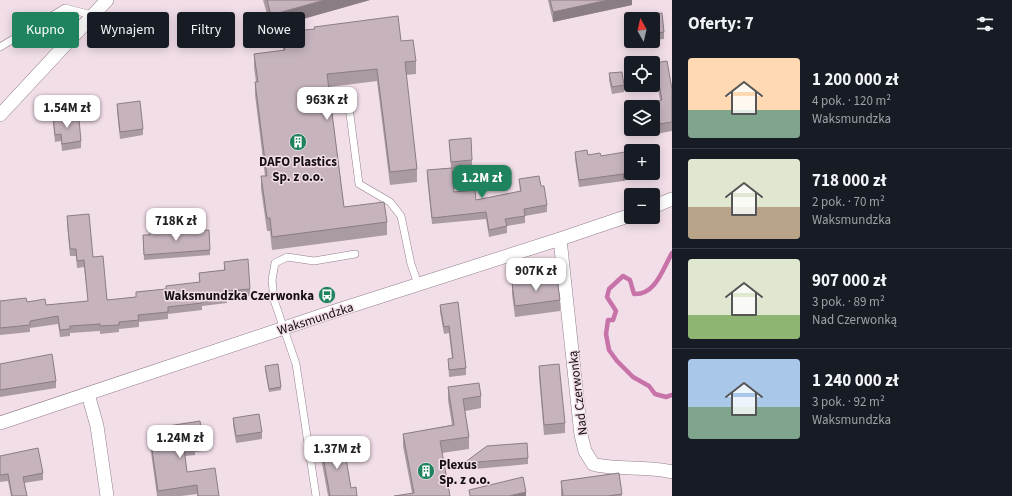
<!DOCTYPE html>
<html lang="pl">
<head>
<meta charset="utf-8">
<style>
  :root { --surface:#171b24; --page:#20242c; --text:#f1f3f6; --muted:#9ea1a6; --line:#363941; --accent:#1f835d }
  body { margin:0; font-family:"Source Sans 3",sans-serif; background:var(--page); color:var(--text); height:100vh; display:flex; flex-direction:column; font-size:15px; white-space:nowrap }
  * { box-sizing:border-box; margin:0 }
  p { font-size:13px; color:var(--muted) }
  .icon { flex:none; width:22px; height:22px; fill:none; stroke:currentColor; stroke-width:2; stroke-linecap:round; stroke-linejoin:round }
  .map { position:relative; flex:1; overflow:hidden }
  .sheet { display:flex; flex-direction:column; background:var(--surface); width:340px }
  .sheet>* { flex:none }
  .guide { position:absolute; left:12px; top:12px; width:380px; height:36px; display:flex; gap:8px }
  .needle { width:26px; rotate:352deg }
  .controls { position:absolute; left:624px; top:12px; display:grid; gap:8px }
  .controls a { display:grid; place-items:center; width:36px; height:36px; border-radius:4px; background:var(--surface); box-shadow:0 2px 10px #0003; font-size:20px }
  .price { position:absolute; translate:-50% -34px; padding:0 9px; border-radius:8px; background:#fff; color:#222; font-size:13px; line-height:26px; filter:drop-shadow(0 1px 2px #0008) }
  .price::after { content:''; position:absolute; left:50%; top:24px; width:12px; height:9px; margin-left:-6px; background:inherit; clip-path:polygon(0 0,100% 0,50% 100%) }
  .price.active { background:var(--accent); color:#fff }
  ul { padding:0; list-style:none }
  li { display:flex; align-items:center; gap:12px; height:100px; padding:0 16px }
  li+li { border-top:1px solid var(--line) }
  li span { display:grid; place-items:center; flex:none; width:112px; height:80px; border-radius:4px; color:#555 }
  li>.icon { margin-inline-start:auto }
  span .icon { width:48px; height:48px; fill:#fffc; stroke-width:1 }
  li b { font-size:17px }
  h2 { display:flex; justify-content:space-between; align-items:center; height:48px; padding:0 16px; font-size:17px }
  .chip { padding:0 14px; border-radius:4px; background:var(--surface); box-shadow:0 2px 10px #0003; font-size:14px; line-height:36px }
  .chip.active { background:var(--accent); color:#fff }
  main { display:flex; flex:1; min-height:0 }
  .map>svg:first-child { display:block }
  .lines { fill:none; stroke-linecap:round; stroke-linejoin:round }
  .stream { stroke:#c772a8; stroke-width:4.5 }
  .service-casing { stroke:#917f8a; stroke-width:8 }
  .minor-casing { stroke:#917f8a; stroke-width:14 }
  .service { stroke:#fff; stroke-width:7 }
  .minor { stroke:#fff; stroke-width:13 }
  .wall { fill:#aa9aa3 }
  .shaded-wall { fill:#8b7d85 }
  .building { fill:#c6b3be; stroke:#8b7d85 }
  .labels { text-anchor:middle; stroke-width:3; stroke-linejoin:round; paint-order:stroke }
  .poi-label { font-size:13px; font-weight:bold; fill:#150e12; stroke:#f2dee9 }
  .street-label { font-size:13px; fill:#150e12; stroke:#f2dee9 }
</style>
</head>
<body>
<main>
<div class="map">
<svg width="672" height="496" viewBox="0 0 672 496">
  <rect width="100%" height="100%" fill="#f2dee9"/>
  <g class="lines">
    <path class="stream" d="M672,253c-9,15 -16,42 -38,41l-4,-14 -7,-4 -14,13 -2,8 9,14 -3,9h-5l-2,14 3,16 8,11 16,16 16,9 6,8 11,3 6,-2"/>
    <defs>
      <path id="service" d="M0,47l65,-39 27,7
        M348,99l11,85 31,18 11,14 10,48 7,20
        M316,496l-20,-132 -22,-64 -2,-20 3,-17 12,-6 27,4 41,-7"/>
      <path id="minor" d="M0,115l107,-115
        M653,207l19,-8
        M560,239l21,196 4,16 8,13c24,7 52,1 79,8
        M88,394l9,32 10,70
        M0,423l332,-111 228,-73 71,-24"/>
    </defs>
    <use href="#service" class="service-casing"/>
    <use href="#minor" class="minor-casing"/>
    <use href="#service" class="service"/>
    <use href="#minor" class="minor"/>
  </g>
  <path class="wall" d="M263,0h107l-99,28z
    M548,0h84v5l-79,17z
    M662,13l2,19v7l-11,1v-21h-5v-5z
    M283,32l118,9 15,20v13l-10,1 11,94v13l-27,3 -13,-104 -48,6 15,120 43,15v13l-115,15 -2,-19h-3l-6,-42v-13h4l-10,-81v-13h1l-2,-15v-13l29,-3z
    M655,63l17,26v42l-28,5 -1,-7h10v-22h-13v-3l20,-4 -5,-28z
    M609,73l15,12v7l-12,2 -3,-14z
    M117,104l26,25v6l-23,4 -3,-28z
    M53,116l14,5 14,20v7l-19,3 -1,-10 -6,1 -2,-19z
    M449,140l23,20v7l-20,2 2,23 22,8 44,-9 -1,-12 22,7 6,19v7l-22,4v7l-18,3v7l-18,4 -3,-18 -54,5 -5,-47v-7l24,-2z
    M575,152l13,3 13,1 39,17v2l-17,6 -44,6 -4,-28z
    M67,216l26,41 14,43 29,-3v-5l30,-3 33,-7v-9l25,-3v-8l26,27v7l-23,2v5l-25,3v4l-34,4v5l-29,3v5l-20,2v3l-19,2v-3l-30,2v3l-10,1 -2,-13 -28,4v4l-30,3v-34l27,1 19,3 42,-4 -4,-34 -7,1 -1,-12h-6l-3,-33z
    M170,233l40,17v5l-66,5 -1,-25z
    M512,283l48,17v11l-45,6 -3,-23z
    M458,302l8,66v7l-17,2 -1,-18 4,-1 -3,-25 -5,1 -4,-22v-7z
    M0,364l56,17v7l-56,9z
    M265,366l16,21v3l-12,2 -4,-22z
    M539,366l26,57v10l-21,2 -5,-59z
    M448,387l33,9v12l-16,3 4,26v12l-27,4 8,43 -38,-3 -9,-47v-12l49,-9 -4,-25z
    M233,418l29,14v7l-26,4 -3,-19z
    M149,429l54,13v9l-8,1v3l-10,1 2,16 32,24h-22v-2l-16,2h-24l-8,-58z
    M321,445l30,43 6,8h-29l-7,-38z
    M0,456l43,17v7l-19,3 3,13h-16l-3,-15 -8,1z
    M528,458v6l-64,6v-7z
    M619,473l3,23h-61v-15z"/>
  <path class="shaded-wall" d="M325,0h45l-99,28v-13z
    M608,0h24v5l-79,17v-10z
    M631,171v2h9v2l-17,6v-7z
    M526,492v4h-17z"/>
  <path class="building" d="M267,0h58l-54,15z
    M550,0h58l-55,12z
    M662,13l2,19 -11,2v-15h-5v-5z
    M398,16l3,25 12,-1 3,21 -11,1 12,107 -27,3 -13,-103 -50,5 17,133 40,-5 3,20 -115,15 -2,-19h-3l-6,-42h6l-12,-94h3l-4,-28 31,-4 -2,-18 32,-3 -1,-2z
    M667,61l5,28v33l-19,3v-18h-13v-3l22,-4 -7,-37z
    M622,72l2,13 -12,2 -3,-14z
    M140,101l3,28 -23,3 -3,-28z
    M66,114l1,7 12,-1 2,21 -19,3 -1,-10 -6,1 -2,-19z
    M471,138l1,22 -21,2 -2,-22z
    M587,150l1,5 12,-2 1,3 30,-5v20l-8,3 -44,6 -4,-28z
    M452,168l2,24 21,-2 1,10 45,-9 -2,-12 20,-3 2,10h3l3,19 -23,4 1,7 -20,3 2,7 -18,4 -3,-18 -54,6 -5,-48z
    M89,214l4,43 10,-1 4,44 29,-3v-5l30,-3v-3l34,-4 -1,-9 26,-3 -1,-8 24,-3 2,30 -23,2v5l-25,3v4l-34,4v5l-30,3 1,5 -20,2v3l-19,1v-2l-30,2v3l-10,1 -2,-14 -28,5v4l-30,3v-27l26,-3 1,4 18,-3 1,6 42,-4 -4,-41 -7,1 -1,-12h-6l-3,-33z
    M170,229v4l39,-3 1,20 -66,5 -1,-20h7v-5z
    M557,278l3,22 -45,6 -3,-23z
    M458,302l8,66 -17,2 -1,-11 5,-1 -4,-32 -5,1 -4,-22z
    M52,354l4,27 -56,9v-26z
    M278,364l3,23 -12,2 -4,-23z
    M559,364l6,59 -21,2 -5,-59z
    M479,383l2,13 -18,3 6,38 -29,4 10,55h-56l20,-3 -11,-59 51,-9 -6,-38z
    M259,414l3,18 -26,4 -3,-18z
    M200,421l3,21 -8,2v2l-11,2 3,24 28,-4 4,28h-21l-1,-11 -39,6 -9,-62z
    M343,441l8,47 5,-1 1,9h-27l-9,-51z
    M527,443l1,15 -64,5 23,-17z
    M38,448l5,25 -20,4 4,19h-15l-4,-22 -8,1v-19z
    M619,473l3,21 -14,2h-45l-2,-15z
    M523,477l3,15 -17,4h-39l-1,-6z"/>
  <defs>
    <symbol id="building-disc" viewBox="-11 -11 22 22"><circle r="9.5" fill="#1f835d" stroke="#f2dee9"/><path d="M-4-6H4V6H1V3H-1V6H-4ZM-2.5-4.3h1.7v1.8h-1.7ZM.8-4.3h1.7v1.8H.8ZM-2.5-1h1.7V.8h-1.7ZM.8-1h1.7V.8H.8Z" fill="#fff"/></symbol>
    <symbol id="bus-disc" viewBox="-11 -11 22 22"><circle r="9.5" fill="#1f835d" stroke="#f2dee9"/><path d="M-5-6H5V4H4V6H2V4H-2V6H-4V4H-5ZM-3.5-4V0h7V-4ZM-3.5 1.2v1.5H-2V1.2ZM2 1.2v1.5H3.5V1.2Z" fill="#fff"/></symbol>
  </defs>
  <g fill-rule="evenodd">
    <use href="#building-disc" x="288" y="132" width="20" height="20"/>
    <use href="#bus-disc" x="317" y="285" width="20" height="20"/>
    <use href="#building-disc" x="416" y="461" width="20" height="20"/>
  </g>
  <g class="labels">
    <g class="poi-label">
      <text x="298" y="166">DAFO Plastics<tspan x="298" dy="15">Sp. z o.o.</tspan></text>
      <text x="314" y="300" text-anchor="end">Waksmundzka Czerwonka</text>
      <text x="439" y="469" text-anchor="start">Plexus<tspan x="439" dy="15">Sp. z o.o.</tspan></text>
    </g>
    <g class="street-label">
      <text transform="translate(315 318) rotate(-18)" y="5">Waksmundzka</text>
      <text transform="translate(577 393) rotate(-97)" y="5">Nad Czerwonką</text>
    </g>
  </g>
</svg>
<div class="controls">
<a><svg class="needle" viewBox="-14 -14 28 28"><path d="M0-13l5 13h-10z" fill="#e53935"/><path d="M0 13l5-13h-10z" fill="#9ea1a6"/></svg></a>
<a><svg class="icon" aria-label="locate" viewBox="0 0 24 24"><circle cx="12" cy="12" r="6"/><path d="M12 2v4M12 18v4M2 12h4M18 12h4"/></svg></a>
<a><svg class="icon" aria-label="layers" viewBox="0 0 24 24"><path d="M12 4l9 5-9 5-9-5zM3 14l9 5 9-5"/></svg></a>
<a>+</a>
<a>−</a>
</div>
<b class="price" style="left:327px;top:121px">963K zł</b>
<b class="price" style="left:67px;top:129px">1.54M zł</b>
<b class="price active" style="left:482px;top:199px">1.2M zł</b>
<b class="price" style="left:176px;top:242px">718K zł</b>
<b class="price" style="left:536px;top:292px">907K zł</b>
<b class="price" style="left:180px;top:459px">1.24M zł</b>
<b class="price" style="left:337px;top:470px">1.37M zł</b>
<div class="guide">
<a class="chip active">Kupno</a>
<a class="chip">Wynajem</a>
<a class="chip">Filtry</a>
<a class="chip">Nowe</a>
</div>
</div>
<section class="sheet">
<h2>Oferty: 7<svg class="icon" aria-label="filters" viewBox="0 0 24 24"><path d="M4 7h16M4 17h16"/><circle cx="9" cy="7" r="2"/><circle cx="15" cy="17" r="2"/></svg></h2>
<ul>
<li><span style="background:linear-gradient(#ffd9b3 65%,#7fa58c 0)"><svg class="icon" aria-label="home" viewBox="0 0 24 24"><path d="M3 11l9-7 9 7M6 9v11h12V9"/></svg></span><div><b>1 200 000 zł</b><p>4 pok. · 120 m²</p><p>Waksmundzka</p></div></li>
<li><span style="background:linear-gradient(#dfe7d0 60%,#b9a48a 0)"><svg class="icon" aria-label="home" viewBox="0 0 24 24"><path d="M3 11l9-7 9 7M6 9v11h12V9"/></svg></span><div><b>718 000 zł</b><p>2 pok. · 70 m²</p><p>Waksmundzka</p></div></li>
<li><span style="background:linear-gradient(#dfe7d0 70%,#8fb573 0)"><svg class="icon" aria-label="home" viewBox="0 0 24 24"><path d="M3 11l9-7 9 7M6 9v11h12V9"/></svg></span><div><b>907 000 zł</b><p>3 pok. · 89 m²</p><p>Nad Czerwonką</p></div></li>
<li><span style="background:linear-gradient(#a9c7e8 60%,#7fa58c 0)"><svg class="icon" aria-label="home" viewBox="0 0 24 24"><path d="M3 11l9-7 9 7M6 9v11h12V9"/></svg></span><div><b>1 240 000 zł</b><p>3 pok. · 92 m²</p><p>Waksmundzka</p></div></li>
</ul>
</section>
</main>
</body>
</html>
